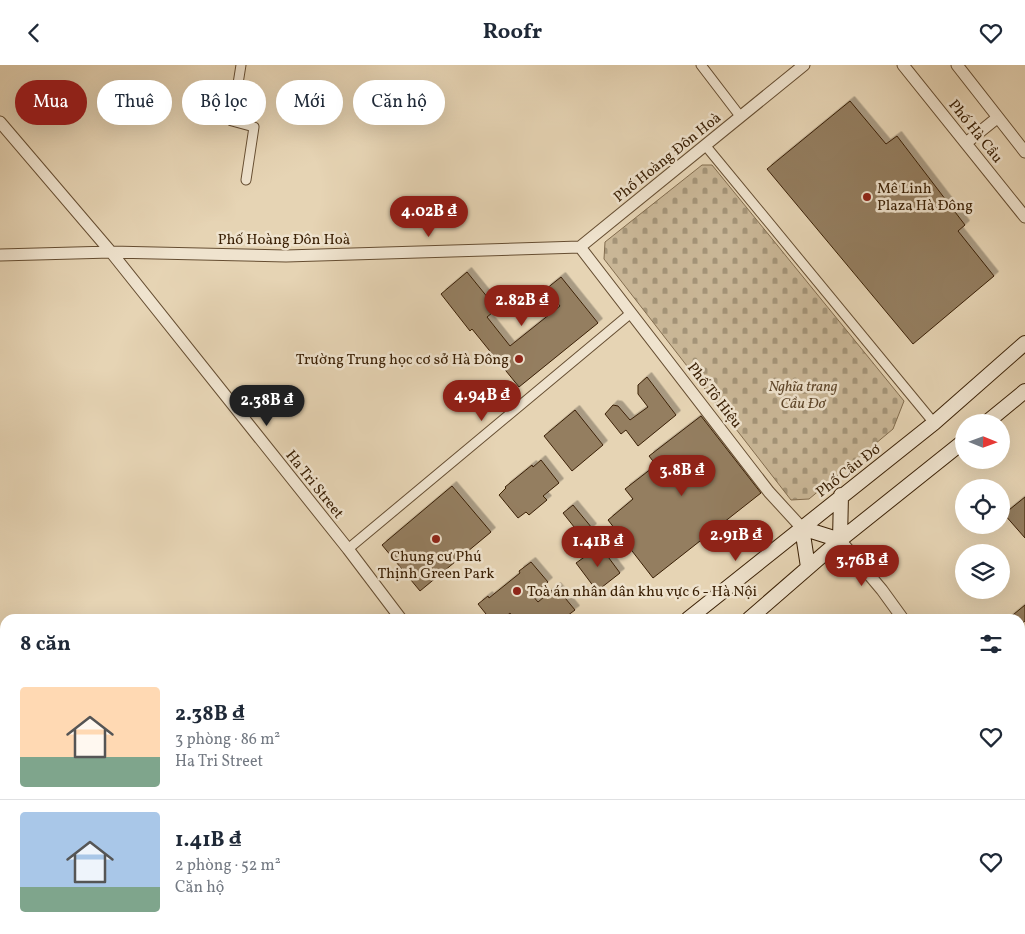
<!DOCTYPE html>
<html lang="vi">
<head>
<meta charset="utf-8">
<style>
  :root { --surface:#fff; --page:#f6f6f7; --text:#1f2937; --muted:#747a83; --line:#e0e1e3; --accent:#8f2418 }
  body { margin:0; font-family:Vollkorn,serif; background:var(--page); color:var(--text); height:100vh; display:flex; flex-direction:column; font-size:19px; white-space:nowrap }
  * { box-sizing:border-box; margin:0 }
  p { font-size:16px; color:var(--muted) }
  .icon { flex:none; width:28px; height:28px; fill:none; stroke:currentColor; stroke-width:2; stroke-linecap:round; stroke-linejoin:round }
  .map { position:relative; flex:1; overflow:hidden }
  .drawer { position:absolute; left:0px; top:549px; width:1025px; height:321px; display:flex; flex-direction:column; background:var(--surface); border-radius:15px 15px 0 0; box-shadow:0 5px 20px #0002 }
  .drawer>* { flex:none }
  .hud { position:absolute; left:15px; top:15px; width:500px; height:45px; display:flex; gap:10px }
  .needle { width:32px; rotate:91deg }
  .controls { position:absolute; left:955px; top:349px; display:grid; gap:10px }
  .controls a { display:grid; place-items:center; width:55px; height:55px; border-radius:50%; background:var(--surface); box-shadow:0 5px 20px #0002; font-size:25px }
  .price { position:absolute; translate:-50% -42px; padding:0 11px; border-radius:18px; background:var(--accent); color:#fff; font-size:16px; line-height:32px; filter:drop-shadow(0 1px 2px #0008) }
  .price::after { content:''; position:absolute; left:50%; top:30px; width:15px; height:11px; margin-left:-8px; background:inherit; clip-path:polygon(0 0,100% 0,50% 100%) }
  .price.current { background:#222; color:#fff }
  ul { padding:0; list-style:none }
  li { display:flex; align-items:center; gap:15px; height:125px; padding:0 20px }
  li+li { border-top:1px solid var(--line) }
  li span { display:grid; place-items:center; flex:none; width:140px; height:100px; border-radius:5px; color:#555 }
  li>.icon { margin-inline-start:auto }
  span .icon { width:60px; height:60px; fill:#fffc; stroke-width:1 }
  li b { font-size:21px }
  h2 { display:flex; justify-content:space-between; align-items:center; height:60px; padding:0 20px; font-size:21px }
  .chip { padding:0 18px; border-radius:22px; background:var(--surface); box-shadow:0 5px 20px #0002; font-size:18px; line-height:45px }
  .chip.current { background:var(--accent); color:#fff }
  header { display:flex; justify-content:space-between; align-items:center; height:65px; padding:0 20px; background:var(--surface); font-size:22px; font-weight:700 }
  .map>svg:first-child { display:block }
  .cemetery { fill:url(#cemetery-stones); stroke:#826c4e }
  .building { fill:#947e60; stroke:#3b2106; filter:url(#shadow) }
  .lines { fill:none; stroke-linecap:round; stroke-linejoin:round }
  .minor-casing { stroke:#664e32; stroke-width:11 }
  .tertiary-casing { stroke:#664e32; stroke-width:13 }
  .secondary-casing { stroke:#3b2106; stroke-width:16 }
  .minor { stroke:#efe3ce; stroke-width:9 }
  .tertiary { stroke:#efe3ce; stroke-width:11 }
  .secondary { stroke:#efe3ce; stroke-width:14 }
  .poi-dot { fill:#8f2418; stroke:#efe3ce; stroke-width:2 }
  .labels { text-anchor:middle; stroke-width:5; stroke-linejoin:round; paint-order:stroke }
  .street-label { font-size:15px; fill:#3b2106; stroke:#efe3ce }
  .poi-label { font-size:15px; fill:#3b2106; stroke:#efe3ce; text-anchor:start }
  .park-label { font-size:15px; font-style:italic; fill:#5e462a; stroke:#efe3ce }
</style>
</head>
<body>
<header><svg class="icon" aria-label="back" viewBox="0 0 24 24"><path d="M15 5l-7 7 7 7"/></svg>Roofr<svg class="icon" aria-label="heart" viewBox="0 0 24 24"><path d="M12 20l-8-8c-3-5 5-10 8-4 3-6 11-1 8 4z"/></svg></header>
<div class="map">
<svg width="1025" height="869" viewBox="0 0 1025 869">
  <defs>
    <pattern id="cemetery-stones" width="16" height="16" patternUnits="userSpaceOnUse" patternTransform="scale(1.25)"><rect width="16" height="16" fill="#c9b696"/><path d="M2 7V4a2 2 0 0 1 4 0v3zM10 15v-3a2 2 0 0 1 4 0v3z" fill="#a49478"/></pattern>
    <filter id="shadow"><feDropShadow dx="4.5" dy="-4.5" stdDeviation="0" flood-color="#0004"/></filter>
  </defs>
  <rect width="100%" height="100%" fill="#e6d4b4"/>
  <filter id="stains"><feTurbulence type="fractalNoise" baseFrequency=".004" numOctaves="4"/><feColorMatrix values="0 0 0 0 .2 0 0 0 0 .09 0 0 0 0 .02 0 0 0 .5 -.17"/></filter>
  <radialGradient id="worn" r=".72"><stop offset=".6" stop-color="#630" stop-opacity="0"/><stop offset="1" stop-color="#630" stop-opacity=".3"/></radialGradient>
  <path class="cemetery" d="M702,100h10l192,236 -11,28 -84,70 -18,1 -187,-241 1,-17z"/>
  <path class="building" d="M850,36l36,43 11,-8 68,89 -7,6 36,45 -81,68 -146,-175z
    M467,207l30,37 -10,8 23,29 50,-40 -14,-17 15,-12 37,46 -79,64 -47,-58 -2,2 -29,-37z
    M647,312l29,38 -38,31 -12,-16 -5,4 -16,-20 8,-9 5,1 12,14 18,-13 -10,-13v-9z
    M575,345l28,35 -31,26 -28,-35z
    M701,351l60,77 -108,85 -45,-58 25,-21 -8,-10 31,-24 -7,-9z
    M541,395l18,23 -16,13 4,4 -18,15 -3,-3 -8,6 -19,-23 7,-7 -1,-1 27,-22 1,2z
    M452,421l39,46 -71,59 -38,-46z
    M1025,432v41l-21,-24z
    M573,440l19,23 -10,9 -19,-24z
    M600,481l20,27 -23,18 -21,-28z
    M531,497l17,20 -16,13 6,7 18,-15 19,23 -12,9 -2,-2 -2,2h-44l-5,-6 -7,6h-13l-12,-15 10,-8 1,2 31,-25 -1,-2z
    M1025,540v16l-5,4v-6h-12z
    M1025,587v43h-1l-4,-5v-34z
    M718,865h26l3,4h-26z
    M828,865h29l1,1 -3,3h-32z"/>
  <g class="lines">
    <defs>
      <path id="minor" d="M241,0l-9,56 22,6 -8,53
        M701,0l39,51
        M705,80l229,278
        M348,484l283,-236
        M1020,693l5,-4
        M1020,849l5,6
        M911,865l3,4
        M968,865l3,4"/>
      <path id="tertiary" d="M903,0l122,152
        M957,0l68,87
        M0,57l111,130 237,297 53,70
        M966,78l31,-25
        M580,182l189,245 33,36
        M0,190l111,-3 175,4 294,-9 224,-182
        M840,475l42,50 21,29
        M1020,710l5,7
        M657,865l4,4"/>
      <path id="secondary" d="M986,358l39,-32
        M802,463l6,39
        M802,463l38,12
        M840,475l1,-45
        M688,554l246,-196 91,-80
        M749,554l91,-79 124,-99"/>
    </defs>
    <use href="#minor" class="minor-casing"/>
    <use href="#tertiary" class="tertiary-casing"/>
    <use href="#secondary" class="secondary-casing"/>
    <use href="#minor" class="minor"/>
    <use href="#tertiary" class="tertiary"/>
    <use href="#secondary" class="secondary"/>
  </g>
  <g class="poi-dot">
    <circle cx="867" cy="132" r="5"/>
    <circle cx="519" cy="294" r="5"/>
    <circle cx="436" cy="474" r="5"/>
    <circle cx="517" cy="526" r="5"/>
  </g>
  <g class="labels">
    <g class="street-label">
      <text transform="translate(976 66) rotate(51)" y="5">Phố Hà Cầu</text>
      <text transform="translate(667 92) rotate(-39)" y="5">Phố Hoàng Đôn Hoà</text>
      <text x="284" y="179">Phố Hoàng Đôn Hoà</text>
      <text transform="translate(715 330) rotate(52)" y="5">Phố Tô Hiệu</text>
      <text transform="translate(848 405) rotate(-38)" y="5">Phố Cầu Đơ</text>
      <text transform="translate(315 419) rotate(51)" y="5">Ha Tri Street</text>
    </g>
    <g class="poi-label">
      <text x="877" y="128">Mê Linh<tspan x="877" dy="17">Plaza Hà Đông</tspan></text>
      <text x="509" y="299" text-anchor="end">Trường Trung học cơ sở Hà Đông</text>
      <text x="436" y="496" text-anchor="middle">Chung cư Phú<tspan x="436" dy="17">Thịnh Green Park</tspan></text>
      <text x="527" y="531">Toà án nhân dân khu vực 6 - Hà Nội</text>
    </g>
    <g class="park-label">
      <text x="803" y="326">Nghĩa trang<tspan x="803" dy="17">Cầu Đơ</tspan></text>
    </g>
  </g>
  <rect width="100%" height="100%" filter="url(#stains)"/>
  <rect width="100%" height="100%" fill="url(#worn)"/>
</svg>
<div class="controls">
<a><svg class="needle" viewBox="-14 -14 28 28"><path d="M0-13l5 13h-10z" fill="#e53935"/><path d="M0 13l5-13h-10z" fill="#747a83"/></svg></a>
<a><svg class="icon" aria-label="locate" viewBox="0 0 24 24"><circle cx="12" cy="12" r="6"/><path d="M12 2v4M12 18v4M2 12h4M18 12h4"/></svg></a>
<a><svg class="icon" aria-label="layers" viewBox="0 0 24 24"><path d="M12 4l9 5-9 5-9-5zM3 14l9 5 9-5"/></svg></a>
</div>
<b class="price" style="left:429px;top:173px">4.02B ₫</b>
<b class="price" style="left:522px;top:262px">2.82B ₫</b>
<b class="price" style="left:482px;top:357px">4.94B ₫</b>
<b class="price current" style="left:267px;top:362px">2.38B ₫</b>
<b class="price" style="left:682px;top:432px">3.8B ₫</b>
<b class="price" style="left:736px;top:497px">2.91B ₫</b>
<b class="price" style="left:598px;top:503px">1.41B ₫</b>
<b class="price" style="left:862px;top:522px">3.76B ₫</b>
<div class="hud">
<a class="chip current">Mua</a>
<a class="chip">Thuê</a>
<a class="chip">Bộ lọc</a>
<a class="chip">Mới</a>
<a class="chip">Căn hộ</a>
</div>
<section class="drawer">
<h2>8 căn<svg class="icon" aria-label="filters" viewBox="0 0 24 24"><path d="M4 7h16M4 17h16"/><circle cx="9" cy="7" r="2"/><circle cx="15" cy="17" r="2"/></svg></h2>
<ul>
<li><span style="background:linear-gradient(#ffd9b3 70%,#7fa58c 0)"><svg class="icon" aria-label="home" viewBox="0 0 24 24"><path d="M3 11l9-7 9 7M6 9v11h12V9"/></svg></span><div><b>2.38B ₫</b><p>3 phòng · 86 m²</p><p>Ha Tri Street</p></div><svg class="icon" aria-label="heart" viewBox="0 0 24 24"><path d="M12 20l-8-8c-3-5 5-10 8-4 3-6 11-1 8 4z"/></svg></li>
<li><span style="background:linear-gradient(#a9c7e8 75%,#7fa58c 0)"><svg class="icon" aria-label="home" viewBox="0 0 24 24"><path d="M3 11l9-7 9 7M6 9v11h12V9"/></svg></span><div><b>1.41B ₫</b><p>2 phòng · 52 m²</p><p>Căn hộ</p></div><svg class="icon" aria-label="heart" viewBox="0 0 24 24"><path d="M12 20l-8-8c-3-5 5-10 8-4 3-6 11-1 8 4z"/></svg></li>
</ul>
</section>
</div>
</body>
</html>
